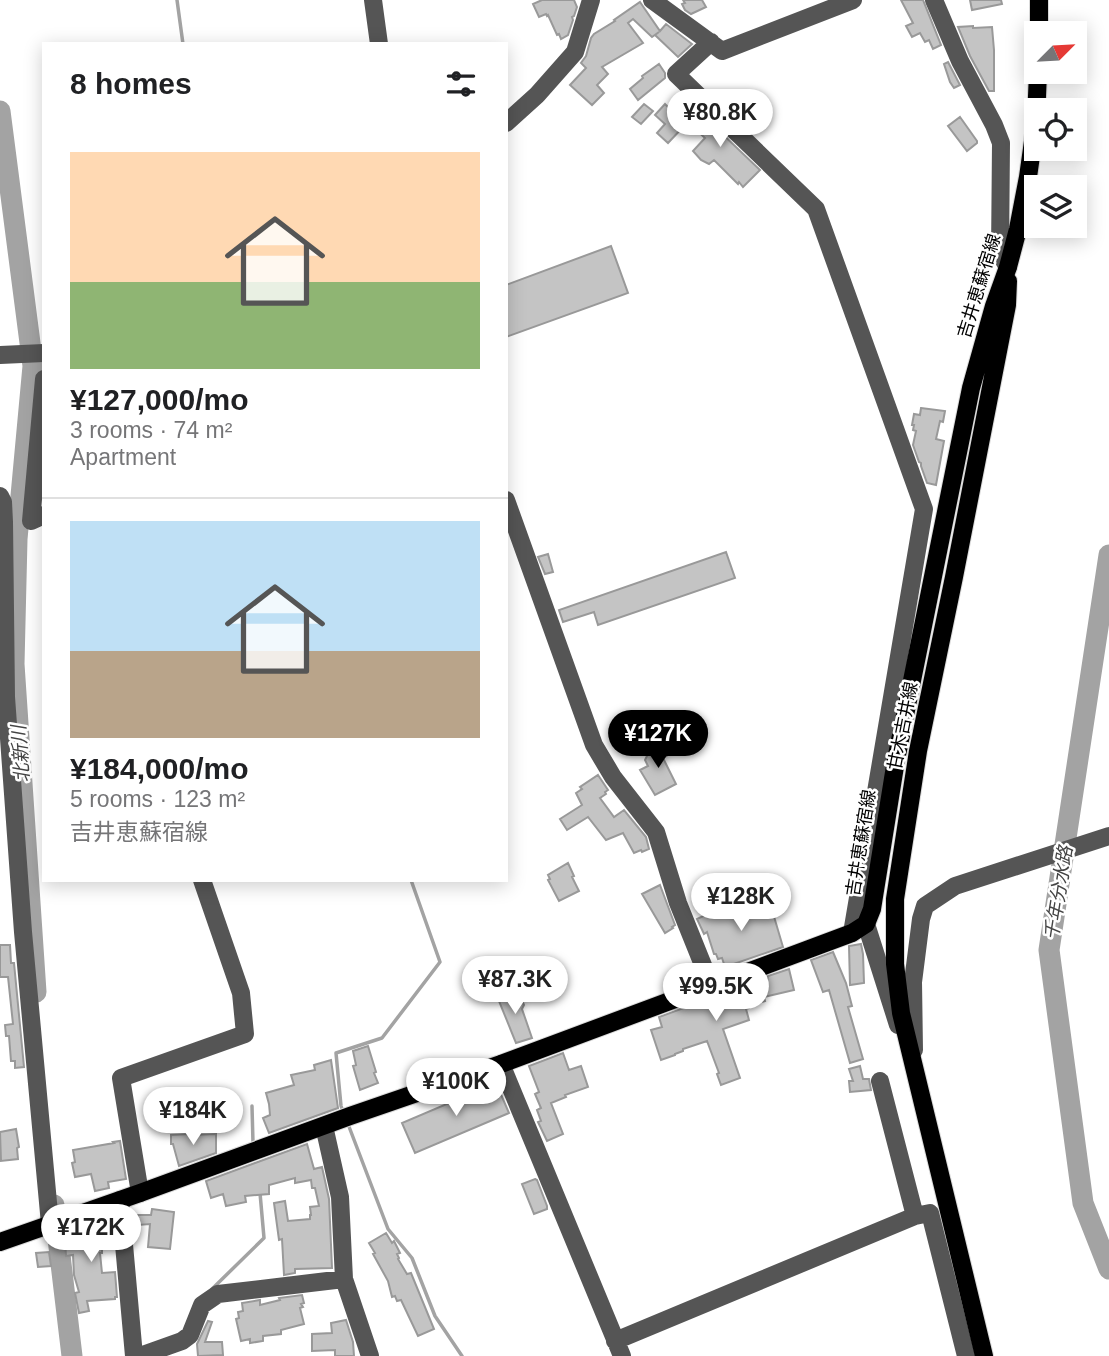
<!DOCTYPE html>
<html lang="en">
<head>
<meta charset="utf-8">
<style>
  :root { --surface:#fff; --page:#f2f2f2; --text:#202124; --muted:#757577; --line:#e0e0e0; --accent:#000 }
  body { margin:0; font-family:Arial,"Noto Sans JP",sans-serif; background:var(--page); color:var(--text); height:100vh; display:flex; flex-direction:column; font-size:26px; white-space:nowrap }
  * { box-sizing:border-box; margin:0 }
  p { font-size:23px; color:var(--muted) }
  .icon { flex:none; width:38px; height:38px; fill:none; stroke:currentColor; stroke-width:2; stroke-linecap:round; stroke-linejoin:round }
  .map { position:relative; flex:1; overflow:hidden }
  .side { position:absolute; left:42px; top:42px; width:466px; height:840px; display:flex; flex-direction:column; background:var(--surface); border-radius:0px; box-shadow:0 4px 18px #0003 }
  .side>* { flex:none }
  .needle { width:46px; rotate:66deg }
  .fabs { position:absolute; left:1024px; top:21px; display:grid; gap:14px }
  .fabs a { display:grid; place-items:center; width:63px; height:63px; border-radius:0px; background:var(--surface); box-shadow:0 4px 18px #0003; font-size:35px }
  .price { position:absolute; translate:-50% -60px; padding:0 16px; border-radius:24px; background:#fff; color:#222; font-size:23px; line-height:46px; filter:drop-shadow(0 2px 4px #0008) }
  .price::after { content:''; position:absolute; left:50%; top:42px; width:21px; height:16px; margin-left:-10px; background:inherit; clip-path:polygon(0 0,100% 0,50% 100%) }
  .price.selected { background:var(--accent); color:#fff }
  ul { padding:0; list-style:none }
  li { display:grid; align-content:center; gap:14px; height:371px; padding:0 28px }
  li+li { border-top:2px solid var(--line) }
  li span { display:grid; place-items:center; height:217px; border-radius:0px; color:#555 }
  li>.icon { margin-inline-start:auto }
  span .icon { width:126px; height:126px; fill:#fffc; stroke-width:1 }
  li b { font-size:30px }
  h2 { display:flex; justify-content:space-between; align-items:center; height:84px; padding:0 28px; font-size:30px }
  .map>svg:first-child { display:block }
  .lines { fill:none; stroke-linecap:round; stroke-linejoin:round }
  .stream { stroke:#a3a3a3; stroke-width:3.5 }
  .river { stroke:#a3a3a3; stroke-width:21 }
  .building { fill:#c4c4c4; stroke:#999; stroke-width:2 }
  .major-casing { stroke:#dbdbdb; stroke-width:20 }
  .minor { stroke:#555; stroke-width:18 }
  .major { stroke:#000; stroke-width:18 }
  .labels { text-anchor:middle; stroke-width:5; stroke-linejoin:round; paint-order:stroke }
  .street-label { font-size:18px; fill:#000; stroke:#fff }
  .water-label { font-size:19px; font-style:italic; fill:#444; stroke:#fff }
</style>
</head>
<body>
<div class="map">
<svg width="1109" height="1356" viewBox="0 0 1109 1356">
  <rect width="100%" height="100%" fill="#fff"/>
  <g class="lines">
    <path class="stream" d="M177,0l6,44
      M252,1106l1,37
      M344,1114l-3,-8 -5,-53 46,-15 58,-76 -29,-82
      M348,1124l40,105 24,29 23,58 27,40
      M212,1289l52,-51 -4,-45"/>
    <path class="river" d="M0,111l33,255 -16,173 -3,125 22,328
      M1109,555l-60,395 34,253 26,66
      M54,1205l18,151"/>
  </g>
  <path class="building" d="M542,0h32l3,7 -3,9 -2,1 1,3 -5,15 -7,4 -2,-5 -2,1 -9,-20 -1,1 -1,-2 -7,3 -6,-13z
    M683,0h19l4,7 -15,7 -6,-4 -3,-6 3,-1z
    M901,0h22l18,45 -8,4 -4,-9 -4,2 -5,-9 -8,4 -6,-11 7,-3z
    M970,0h31l1,4 -30,6z
    M640,2l20,29 6,-7 26,20 -14,13 -23,-22 4,-3 -7,5 -19,-18 -5,4 15,20 -41,24 6,7 -11,11 7,8 -12,12 -22,-20 16,-17 -5,-5 5,-7 5,-18 3,-4 21,-13 -1,-1z
    M973,26v2l19,-1 2,23v41h-5l-19,-35 -12,-29z
    M948,62l12,23 -6,3 -4,-6 -6,-18z
    M659,64l6,9v5l-27,22 -8,-11 13,-11 -1,-2z
    M644,104l9,7 -12,13 -9,-7z
    M665,104l20,21 -17,18 -11,-10 8,-9 -10,-9z
    M692,105l68,65 -17,17 -4,-5 -1,2 -24,-24 -5,4 -8,-4 -8,-9 12,-13 -24,-22z
    M960,117l17,24v2l-10,8 -19,-25z
    M611,246l17,47 -122,44v-52z
    M921,408l24,3 -2,11 -3,-1 -4,18 8,2 -8,44 -9,-2 -6,-17v-3l-2,-1 -6,-17 3,-14 -3,-1 1,-5h-2l2,-11 6,1z
    M726,552l9,26 -137,47 -4,-13 -31,10 -4,-12z
    M548,554l5,18 -8,2 -7,-17z
    M661,743l7,12 -5,3 13,26 -21,11 -15,-25 8,-4 -3,-6 4,-8 -1,-2z
    M598,775l10,15 -3,2 1,2 -6,4 14,19 10,-7 22,27 3,12 -7,3 -1,-2 -7,3 -11,-20 -17,7 -18,-23 -21,13 -7,-11 22,-14 -6,-12 6,-4 -2,-2z
    M568,863l6,13 -2,1 7,14 -20,10 -11,-21 2,-1 -2,-4z
    M660,885l15,40 -3,2 1,1 -8,5 -23,-39z
    M770,903l13,44 -58,20 -3,-9 -4,1 -2,-5h-2l-7,-22 -3,2 -7,-15 19,-9 1,2 19,-7 2,8z
    M861,944l2,10 1,29 -14,2 -1,-39z
    M0,945h10l1,18h3l10,104 -9,1v-7h-4l-2,-25h-3l-1,-11 8,-1 -5,-47h-8z
    M833,952l13,31 6,23 -4,1 15,52 -13,4 -21,-73 -6,2 -12,-32z
    M789,969l5,21 -30,7 1,4 -17,5 1,2 -3,1 3,11 -26,9 17,49 -19,7 -4,-11 2,-1 -12,-32 -24,8v2l-8,3v1l-14,5 -10,-30 11,-3 -3,-10 87,-32 1,2 20,-6 1,-5z
    M515,990l4,7 1,-1 4,9 -2,4 10,29 -16,5 -19,-47z
    M368,1046l8,26 -2,1 4,10 -18,7 -7,-24 3,-1 -3,-14z
    M563,1053l6,17 12,-4 7,21 -23,8 1,2 -15,6 12,31 -16,7 -9,-19 3,-1 -4,-11 4,-2 -6,-14 4,-2 -10,-26z
    M331,1060l7,48 -69,25 -6,-15 7,-3 -1,-11 -3,-11 28,-8 -3,-10 24,-5 -1,-5z
    M860,1066l3,13h6l2,11 -21,2 -1,-11h4l-4,-12z
    M496,1083l13,30 -94,40 -13,-30z
    M16,1129l3,18 -2,1 1,11 -17,2 -1,-29z
    M190,1134l1,1 25,-1v19l-37,13 -6,-22h-2v-9z
    M120,1141l6,38 -18,3 1,6 -14,3 -4,-17 -16,3 -3,-14 3,-1 -2,-12 41,-7 -1,-1z
    M307,1144l7,25 8,-2 7,32 3,69 -37,1v4l-11,2 -2,-36 -3,1 -5,-37 11,-2 3,20 22,-2v-4h1l-1,-8 9,-1 -4,-18h-3l-1,-8 -16,3v-5l-26,7v9l-24,2 1,6 -20,4 -3,-12 -12,4 -5,-17z
    M535,1179l2,1 10,26v3l-13,5 -12,-30z
    M152,1209l22,3 -4,37 -22,-2 2,-23 -12,1 -1,-10h14z
    M102,1218l2,6 7,-1 1,15 -1,2 -9,1v12h-2l2,20 13,-1 2,25h-2v2l-28,2 2,10 -10,2 -4,-20 4,-1 -5,-17 -1,-20 -7,1 -1,-15 12,-2 -1,-9 2,-1 -1,-2z
    M386,1233l6,10 2,-2 6,12 -3,1 2,4 -1,1 9,15 4,-1 23,56 -16,7 -17,-36 -4,1 -2,-5 -3,1 -4,-16 -15,-27 2,-1 -6,-10z
    M49,1252l2,14 -13,1 -2,-14z
    M302,1295l2,8 -3,1 2,3 -3,1 4,16 -23,6v4l-18,2v5l-13,2v-4l-9,2 -5,-22 3,-1 -1,-6 5,-1 -1,-8 18,-3v5l20,-5 -1,-2z
    M346,1320l7,22 1,14h-19v-6l-23,1v-17l20,-1 -1,-10z
    M208,1321l4,1 -7,20h17l1,13 -25,1 -1,-12z"/>
  <g class="lines">
    <defs>
      <path id="major" d="M1039,33v-33
        M0,1242l140,-49 210,-77 151,-52 351,-131 14,-9 6,-15 24,-149 75,-372 23,-82 14,-39 10,-38 10,-52 8,-57 2,-48
        M984,1356l-83,-343 -6,-49v-65l23,-148 36,-174 53,-272 1,-24"/>
    </defs>
    <use href="#major" class="major-casing"/>
    <path class="minor" d="M373,0l6,44
      M652,0l70,51 131,-51
      M934,0l26,61 34,64 7,18 -1,111 8,13
      M711,42l-35,32 140,135 108,300 -72,424
      M506,123l31,-28 38,-43 16,-52
      M0,355l44,-2
      M44,379l-13,142 13,-6
      M0,496l3,6 1,20 2,175 17,235 27,292
      M506,500l88,245 19,32 43,55 22,71 33,82
      M866,924l32,101
      M914,1050l-1,-68 8,-63 4,-13 30,-20 154,-50
      M501,1064l121,292
      M880,1081l35,135
      M324,1126l16,71 4,82 26,77
      M140,1193l-19,-115 124,-44 -4,-41 -39,-113
      M120,1200l14,156
      M615,1341l300,-125 15,-3 36,143
      M140,1356l42,-15 8,-6 12,-30 16,-11 126,-15"/>
    <use href="#major" class="major"/>
  </g>
  <g class="labels">
    <g class="street-label">
      <text transform="translate(979 286) rotate(-73)" y="6">吉井恵蘇宿線</text>
      <text transform="translate(903 726) rotate(-79)" y="6">甘木吉井線</text>
      <text transform="translate(861 843) rotate(-81)" y="6">吉井恵蘇宿線</text>
    </g>
    <g class="water-label">
      <text transform="translate(20 754) rotate(-94)" y="7">北新川</text>
      <text transform="translate(1058 893) rotate(-81)" y="7">千年分水路</text>
    </g>
  </g>
</svg>
<div class="fabs">
<a><svg class="needle" viewBox="-14 -14 28 28"><path d="M0-13l5 13h-10z" fill="#e53935"/><path d="M0 13l5-13h-10z" fill="#757577"/></svg></a>
<a><svg class="icon" aria-label="locate" viewBox="0 0 24 24"><circle cx="12" cy="12" r="6"/><path d="M12 2v4M12 18v4M2 12h4M18 12h4"/></svg></a>
<a><svg class="icon" aria-label="layers" viewBox="0 0 24 24"><path d="M12 4l9 5-9 5-9-5zM3 14l9 5 9-5"/></svg></a>
</div>
<b class="price" style="left:720px;top:149px">¥80.8K</b>
<b class="price selected" style="left:658px;top:770px">¥127K</b>
<b class="price" style="left:741px;top:933px">¥128K</b>
<b class="price" style="left:515px;top:1016px">¥87.3K</b>
<b class="price" style="left:716px;top:1023px">¥99.5K</b>
<b class="price" style="left:456px;top:1118px">¥100K</b>
<b class="price" style="left:193px;top:1147px">¥184K</b>
<b class="price" style="left:91px;top:1264px">¥172K</b>
<section class="side">
<h2>8 homes<svg class="icon" aria-label="filters" viewBox="0 0 24 24"><path d="M4 7h16M4 17h16"/><circle cx="9" cy="7" r="2"/><circle cx="15" cy="17" r="2"/></svg></h2>
<ul>
<li><span style="background:linear-gradient(#ffd9b3 60%,#8fb573 0)"><svg class="icon" aria-label="home" viewBox="0 0 24 24"><path d="M3 11l9-7 9 7M6 9v11h12V9"/></svg></span><div><b>¥127,000/mo</b><p>3 rooms · 74 m²</p><p>Apartment</p></div></li>
<li><span style="background:linear-gradient(#bfe0f5 60%,#b9a48a 0)"><svg class="icon" aria-label="home" viewBox="0 0 24 24"><path d="M3 11l9-7 9 7M6 9v11h12V9"/></svg></span><div><b>¥184,000/mo</b><p>5 rooms · 123 m²</p><p>吉井恵蘇宿線</p></div></li>
</ul>
</section>
</div>
</body>
</html>
